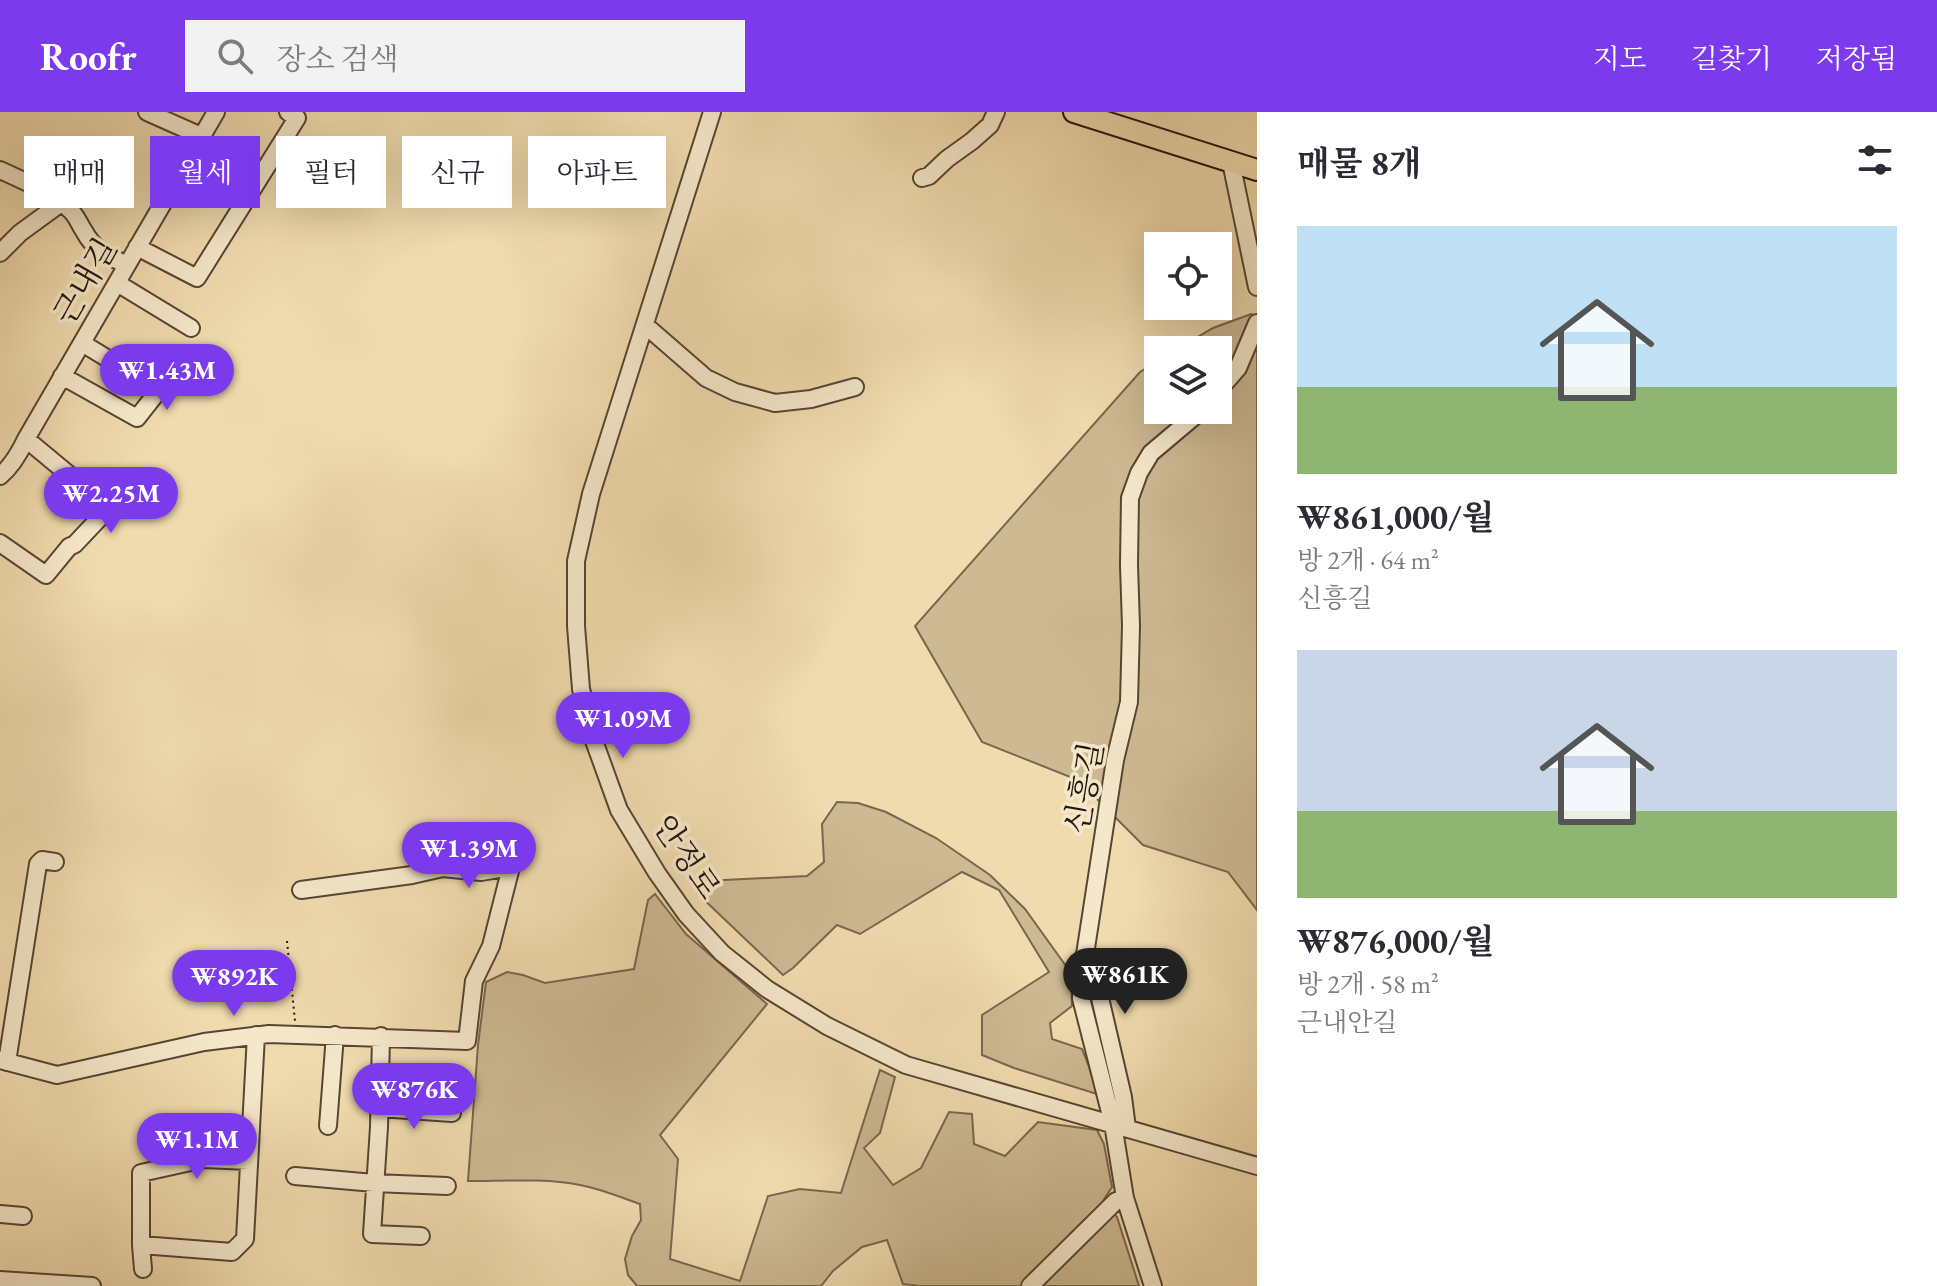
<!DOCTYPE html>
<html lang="ko">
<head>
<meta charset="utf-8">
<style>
  :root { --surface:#fff; --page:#f2f2f3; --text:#2b2b33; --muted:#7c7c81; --accent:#7c3aed }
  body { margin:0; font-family:"EB Garamond","Noto Serif KR",serif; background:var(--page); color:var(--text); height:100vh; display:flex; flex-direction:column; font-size:30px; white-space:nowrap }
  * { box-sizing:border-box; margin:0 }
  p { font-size:26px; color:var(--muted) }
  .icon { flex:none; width:44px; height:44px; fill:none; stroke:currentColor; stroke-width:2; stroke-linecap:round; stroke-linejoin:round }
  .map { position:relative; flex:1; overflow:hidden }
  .details { display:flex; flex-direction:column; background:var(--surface); width:680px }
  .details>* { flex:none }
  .top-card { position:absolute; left:24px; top:24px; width:760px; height:72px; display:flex; gap:16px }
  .tools { position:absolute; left:1144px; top:120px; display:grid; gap:16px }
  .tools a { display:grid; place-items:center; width:88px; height:88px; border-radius:0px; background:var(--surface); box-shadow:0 8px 32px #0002; font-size:40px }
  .price { position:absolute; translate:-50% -68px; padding:0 18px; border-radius:28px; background:var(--accent); color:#fff; font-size:26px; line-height:52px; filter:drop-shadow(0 2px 4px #0008) }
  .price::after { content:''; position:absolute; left:50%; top:48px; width:24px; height:18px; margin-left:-12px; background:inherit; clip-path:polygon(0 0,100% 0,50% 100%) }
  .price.active { background:#222; color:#fff }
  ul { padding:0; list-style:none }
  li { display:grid; align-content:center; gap:16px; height:424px; padding:0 40px }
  li span { display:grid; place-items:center; height:248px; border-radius:0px; color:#555 }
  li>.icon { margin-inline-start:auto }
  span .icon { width:144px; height:144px; fill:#fffc; stroke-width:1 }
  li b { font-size:34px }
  h2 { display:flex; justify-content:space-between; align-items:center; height:96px; padding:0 40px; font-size:34px }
  .tag { padding:0 28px; border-radius:0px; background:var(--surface); box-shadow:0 8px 32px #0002; font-size:28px; line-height:72px }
  .tag.active { background:var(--accent); color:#fff }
  header { display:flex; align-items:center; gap:48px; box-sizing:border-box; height:112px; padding:0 40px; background:var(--accent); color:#fff }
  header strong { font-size:38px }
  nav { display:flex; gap:44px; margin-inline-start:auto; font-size:28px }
  .search { width:560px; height:72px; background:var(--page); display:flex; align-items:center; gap:20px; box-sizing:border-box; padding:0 28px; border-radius:0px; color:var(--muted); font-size:30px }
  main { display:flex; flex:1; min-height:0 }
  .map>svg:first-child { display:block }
  .green { fill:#cdb992; stroke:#78674f; stroke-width:2 }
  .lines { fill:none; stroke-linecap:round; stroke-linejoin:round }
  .minor-casing { stroke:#564634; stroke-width:20 }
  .major-casing { stroke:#23150c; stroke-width:24 }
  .path { stroke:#23150c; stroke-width:2; stroke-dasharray:2 4; stroke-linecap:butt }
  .minor { stroke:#f5e8ca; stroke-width:16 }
  .major { stroke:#f0dbae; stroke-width:20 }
  .labels { text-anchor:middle; stroke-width:7; stroke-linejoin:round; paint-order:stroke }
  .street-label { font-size:32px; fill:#23150c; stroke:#f5e8ca }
</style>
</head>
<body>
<header>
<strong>Roofr</strong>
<div class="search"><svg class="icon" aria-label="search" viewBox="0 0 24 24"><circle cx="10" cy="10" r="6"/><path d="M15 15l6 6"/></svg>장소 검색</div>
<nav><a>지도</a><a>길찾기</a><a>저장됨</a></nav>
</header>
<main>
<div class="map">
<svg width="1257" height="1174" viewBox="0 0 1257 1174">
  <rect width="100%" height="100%" fill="#f0dbae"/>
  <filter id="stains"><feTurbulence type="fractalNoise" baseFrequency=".0025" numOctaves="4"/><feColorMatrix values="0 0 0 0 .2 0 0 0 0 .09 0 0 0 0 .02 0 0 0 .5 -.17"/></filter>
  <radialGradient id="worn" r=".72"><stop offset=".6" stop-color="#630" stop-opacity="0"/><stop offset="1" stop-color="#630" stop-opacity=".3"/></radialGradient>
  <path class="green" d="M1251,202l6,2v594l-29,-38 -85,-27 -65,-65 -96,-38 -67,-116 225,-254 18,-11v49h60v-60h-42l37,-22z
    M837,690l21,1 28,9 50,26 54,37 35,34 46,64 1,33 -22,17 2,16 30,10 18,46 -86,-27 -32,-13v-40l67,-43 -50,-82 -37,-18 -102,62 -23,-9 -44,43 -10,7 -86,-82 7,-12 103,-5 17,-14 -2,-38z
    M655,782l31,40 81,70 -107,131 18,24 -8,100 70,22 28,-85 32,-7 41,4 39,-123 15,7 -15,56 -16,15 29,37 28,-17 28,-56 23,2 2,30 31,12 33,-34 59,8 7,14 8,43 -9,14 14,16 22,69h-219l-17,-2 -16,-44 -25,7 -29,24 -12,15h-184l-9,-11 -3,-16 7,-23 9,-16 -1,-16c-20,-7 -39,-15 -60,-19 -36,-7 -75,-4 -112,-4l10,-136 8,-63 21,-10 16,3 22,8 89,-14 14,-69z"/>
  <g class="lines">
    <defs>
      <path id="minor" d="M147,0l54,24
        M712,0l-121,382 -15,67v65l5,63 12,49 26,72 38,63 29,41 36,39 45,36 60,37 79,39 351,101
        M1231,50l26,125
        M0,58c24,11 51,22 70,40 7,6 9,14 14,21 10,19 24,25 43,34
        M922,66l7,-2 18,-17 25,-18 18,-16 6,-13
        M137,135l60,31 100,-160 -9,-6
        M0,141l20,-20 41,-30
        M117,171l74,45
        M645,213l61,53 29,14 40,11 36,-4 44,-12
        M62,264l75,42 22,-28 -77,-47
        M1218,279l20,-23 19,-45
        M0,364c12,-10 19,-22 26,-37l190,-327
        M0,431l46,32 23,-28 6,-3 34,-36 -83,-69
        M1082,862l8,2 7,9 26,112 4,31
        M381,924l-2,91 -7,107 49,2
        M0,948l57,15 147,-33 65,-8 198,7 7,-60 17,-35 20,-79 -30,5 -38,-4 -31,7 -111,15
        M7,950l31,-198 4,-4 13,2
        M379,996l73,5
        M328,1014l7,-91
        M295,1064l79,7 73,3
        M0,1102l23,2
        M141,1133l91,7 13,-13 11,-204
        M143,1157l-2,-24v-72l63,-14 45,2
        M0,1168l92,6
        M1030,1174l86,-85 9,-3
        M1153,1174l-28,-88 -12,-74 -32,-126 1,-24 33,-214 14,-58 2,-76 -2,-61 1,-67 9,-25 12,-20 51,-43"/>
      <path id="major" d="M1074,0l183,58"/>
    </defs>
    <use href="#minor" class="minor-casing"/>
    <use href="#major" class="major-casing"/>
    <path class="path" d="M287,829l8,80"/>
    <use href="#minor" class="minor"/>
    <use href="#major" class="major"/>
  </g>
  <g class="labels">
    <g class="street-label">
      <text transform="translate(85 169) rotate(-60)" y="11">근내길</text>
      <text transform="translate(1084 676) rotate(-80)" y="11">신흥길</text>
      <text transform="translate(687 745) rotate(56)" y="11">안정로</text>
    </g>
  </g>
  <rect width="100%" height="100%" filter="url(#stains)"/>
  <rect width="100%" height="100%" fill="url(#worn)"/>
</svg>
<div class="tools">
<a><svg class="icon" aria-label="locate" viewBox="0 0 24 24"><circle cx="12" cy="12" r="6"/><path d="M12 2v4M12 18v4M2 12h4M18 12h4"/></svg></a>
<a><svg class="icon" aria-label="layers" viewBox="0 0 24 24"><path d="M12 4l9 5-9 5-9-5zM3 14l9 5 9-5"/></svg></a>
</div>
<b class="price" style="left:167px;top:300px">₩1.43M</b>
<b class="price" style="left:111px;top:423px">₩2.25M</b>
<b class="price" style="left:623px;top:648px">₩1.09M</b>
<b class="price" style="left:469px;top:778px">₩1.39M</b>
<b class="price active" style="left:1125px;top:904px">₩861K</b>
<b class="price" style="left:234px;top:906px">₩892K</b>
<b class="price" style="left:414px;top:1019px">₩876K</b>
<b class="price" style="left:197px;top:1069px">₩1.1M</b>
<div class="top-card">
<a class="tag">매매</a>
<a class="tag active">월세</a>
<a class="tag">필터</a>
<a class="tag">신규</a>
<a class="tag">아파트</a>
</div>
</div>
<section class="details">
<h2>매물 8개<svg class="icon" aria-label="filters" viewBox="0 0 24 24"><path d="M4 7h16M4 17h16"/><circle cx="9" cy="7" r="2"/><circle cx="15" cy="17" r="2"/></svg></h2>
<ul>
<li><span style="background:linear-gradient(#bfe0f5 65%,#8fb573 0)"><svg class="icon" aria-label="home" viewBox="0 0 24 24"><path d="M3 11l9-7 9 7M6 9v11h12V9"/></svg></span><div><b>₩861,000/월</b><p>방 2개 · 64 m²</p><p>신흥길</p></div></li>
<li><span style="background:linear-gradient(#c9d6e8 65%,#8fb573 0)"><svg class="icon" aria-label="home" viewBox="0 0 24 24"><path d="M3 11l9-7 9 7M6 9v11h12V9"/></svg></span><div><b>₩876,000/월</b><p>방 2개 · 58 m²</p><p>근내안길</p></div></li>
</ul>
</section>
</main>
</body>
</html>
